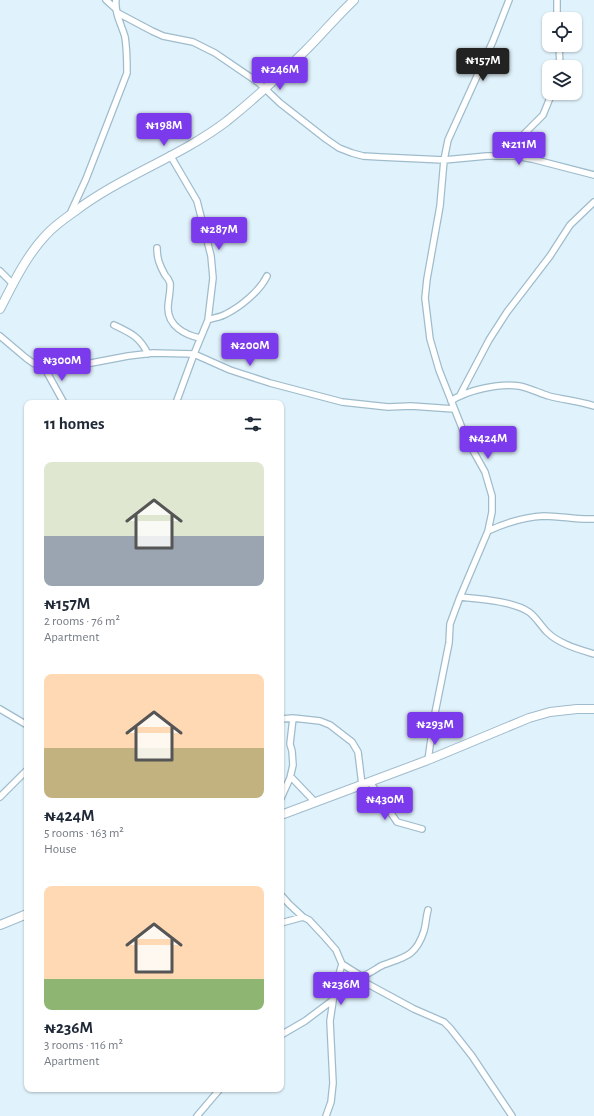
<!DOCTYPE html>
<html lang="en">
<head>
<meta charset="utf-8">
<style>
  :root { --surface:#fff; --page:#f2f2f3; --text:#1f2937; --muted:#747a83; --accent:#7c3aed }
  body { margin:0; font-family:"Alegreya Sans",sans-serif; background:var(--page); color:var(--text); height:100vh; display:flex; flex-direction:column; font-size:15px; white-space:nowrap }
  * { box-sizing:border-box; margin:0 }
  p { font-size:13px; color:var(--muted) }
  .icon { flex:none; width:22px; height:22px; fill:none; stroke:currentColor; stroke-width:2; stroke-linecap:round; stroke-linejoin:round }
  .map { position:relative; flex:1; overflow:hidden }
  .details { position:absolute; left:24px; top:400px; width:260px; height:692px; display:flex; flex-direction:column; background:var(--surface); border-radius:8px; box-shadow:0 1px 3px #0004 }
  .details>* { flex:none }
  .buttons { position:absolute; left:542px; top:12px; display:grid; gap:8px }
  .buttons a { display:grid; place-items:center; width:40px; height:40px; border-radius:8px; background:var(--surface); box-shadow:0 1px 3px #0004; font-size:20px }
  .price { position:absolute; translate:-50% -34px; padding:0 9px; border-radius:4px; background:var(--accent); color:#fff; font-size:13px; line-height:26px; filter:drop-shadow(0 1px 2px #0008) }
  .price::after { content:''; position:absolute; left:50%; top:24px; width:12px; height:9px; margin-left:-6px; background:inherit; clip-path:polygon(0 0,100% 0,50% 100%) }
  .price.active { background:#222; color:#fff }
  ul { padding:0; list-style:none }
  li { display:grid; align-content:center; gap:8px; height:212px; padding:0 20px }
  li span { display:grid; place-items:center; height:124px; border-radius:8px; color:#555 }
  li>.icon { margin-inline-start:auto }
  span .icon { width:72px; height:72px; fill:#fffc; stroke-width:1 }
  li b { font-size:17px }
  h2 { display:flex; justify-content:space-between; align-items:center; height:48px; padding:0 20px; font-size:17px }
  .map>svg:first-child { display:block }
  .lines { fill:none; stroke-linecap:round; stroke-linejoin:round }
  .street-casing { stroke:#9fbccc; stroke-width:8 }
  .secondary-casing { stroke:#9fbccc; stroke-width:10 }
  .street { stroke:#fff; stroke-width:5.5 }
  .secondary { stroke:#fff; stroke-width:8 }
</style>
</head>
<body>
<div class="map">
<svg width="594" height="1116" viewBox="0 0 594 1116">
  <rect width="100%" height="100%" fill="#e0f2fb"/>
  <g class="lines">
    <defs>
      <path id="street" d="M106,0l10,9
        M557,0v19
        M118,13l34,18 11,5 30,6 22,11 44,30 21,20 46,36 13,9 13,5 11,3 17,1 64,3 43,-4h28l17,3 62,16
        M559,45l1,22
        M170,155l27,46 14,55 2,22 -5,42 -14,34 -18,49
        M515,156l5,-18 23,-23 9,-22
        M70,214l16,-35 41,-106c0,-12 0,-24 -2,-36 -3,-11 -11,-25 -9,-37
        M157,248c0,11 3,18 8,27 2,2 4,5 5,8 1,8 -2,17 -2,25 0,18 17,27 32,30
        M0,271l13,13
        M208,320c5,-2 13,-3 18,-6 14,-7 34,-23 41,-38
        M114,325c17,8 26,12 34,29
        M0,336l26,22 7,5 9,4 11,1 33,-4 42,-8 25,-3 41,1 36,16 40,13 72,19 46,5 23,-1 43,3
        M44,367l20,36
        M460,395l29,-55 18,-28 43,-56 20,-31 24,-23
        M451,401c16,-11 49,-18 68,-15 11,2 20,7 30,10 15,4 30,5 45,10
        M488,531c17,-8 37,-14 56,-15 17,0 33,4 50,3
        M460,597c19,2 53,4 69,15 7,5 12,14 18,20 12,12 31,17 47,22
        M0,709l27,16
        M281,719l12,-1 27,3 10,4 22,17 6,10 4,33
        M428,760l6,-42 15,-75 1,-19 10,-27 28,-66 4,-19v-16l-7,-24 -19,-34 -27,-68 -9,-31 -5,-41 2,-19 13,-73 4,-46 4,-20 45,-99 16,-41
        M290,778h2l23,24
        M370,782l27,40 25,7
        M0,797l27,-27
        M281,798l9,-20 3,-13 -1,-14 -2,-7 3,-26
        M281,895l8,9 14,13 6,3 14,15 13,15 6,14 -7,24 -5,33 3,62 -2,19 -5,14
        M281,923l22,-6
        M342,964l19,12c8,-1 15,-8 22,-11 22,-8 33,-9 41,-34 2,-7 2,-14 4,-21
        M355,973l11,10 48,26 30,13 6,6 22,28 40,60
        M281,1035l24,-14 28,-21
        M197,1116l23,-27"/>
      <path id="secondary" d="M0,309c13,-25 26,-53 46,-74 8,-9 18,-16 28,-23 47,-36 106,-55 153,-91 27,-22 54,-46 79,-71 16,-16 31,-34 48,-50
        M281,815l147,-55 101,-42 21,-6 27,-3h17
        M0,925l27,-11"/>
    </defs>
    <use href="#street" class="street-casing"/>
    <use href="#secondary" class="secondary-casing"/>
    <use href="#street" class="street"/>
    <use href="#secondary" class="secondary"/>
  </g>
</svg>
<div class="buttons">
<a><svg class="icon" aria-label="locate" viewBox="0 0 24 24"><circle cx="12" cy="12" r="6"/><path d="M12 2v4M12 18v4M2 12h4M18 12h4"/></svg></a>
<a><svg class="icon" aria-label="layers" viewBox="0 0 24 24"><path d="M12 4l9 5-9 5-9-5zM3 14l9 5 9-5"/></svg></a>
</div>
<b class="price active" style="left:483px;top:82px">₦157M</b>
<b class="price" style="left:280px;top:91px">₦246M</b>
<b class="price" style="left:164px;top:147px">₦198M</b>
<b class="price" style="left:519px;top:166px">₦211M</b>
<b class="price" style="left:219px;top:251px">₦287M</b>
<b class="price" style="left:250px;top:367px">₦200M</b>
<b class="price" style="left:62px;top:382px">₦300M</b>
<b class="price" style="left:488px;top:460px">₦424M</b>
<b class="price" style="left:435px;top:746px">₦293M</b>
<b class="price" style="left:385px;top:821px">₦430M</b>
<b class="price" style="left:341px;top:1006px">₦236M</b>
<section class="details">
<h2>11 homes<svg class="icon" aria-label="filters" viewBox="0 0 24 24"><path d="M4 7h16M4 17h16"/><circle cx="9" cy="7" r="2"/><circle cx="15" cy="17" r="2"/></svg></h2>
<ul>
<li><span style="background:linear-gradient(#dfe7d0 60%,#9aa5b1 0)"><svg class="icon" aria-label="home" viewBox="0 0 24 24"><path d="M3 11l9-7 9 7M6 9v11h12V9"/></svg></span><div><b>₦157M</b><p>2 rooms · 76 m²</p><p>Apartment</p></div></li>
<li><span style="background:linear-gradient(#ffd9b3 60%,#c2b280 0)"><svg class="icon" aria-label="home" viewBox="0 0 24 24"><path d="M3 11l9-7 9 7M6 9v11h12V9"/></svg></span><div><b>₦424M</b><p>5 rooms · 163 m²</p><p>House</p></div></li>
<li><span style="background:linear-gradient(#ffd9b3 75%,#8fb573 0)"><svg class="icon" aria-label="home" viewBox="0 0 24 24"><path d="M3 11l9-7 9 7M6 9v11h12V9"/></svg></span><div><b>₦236M</b><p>3 rooms · 116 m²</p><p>Apartment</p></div></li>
</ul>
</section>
</div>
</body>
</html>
